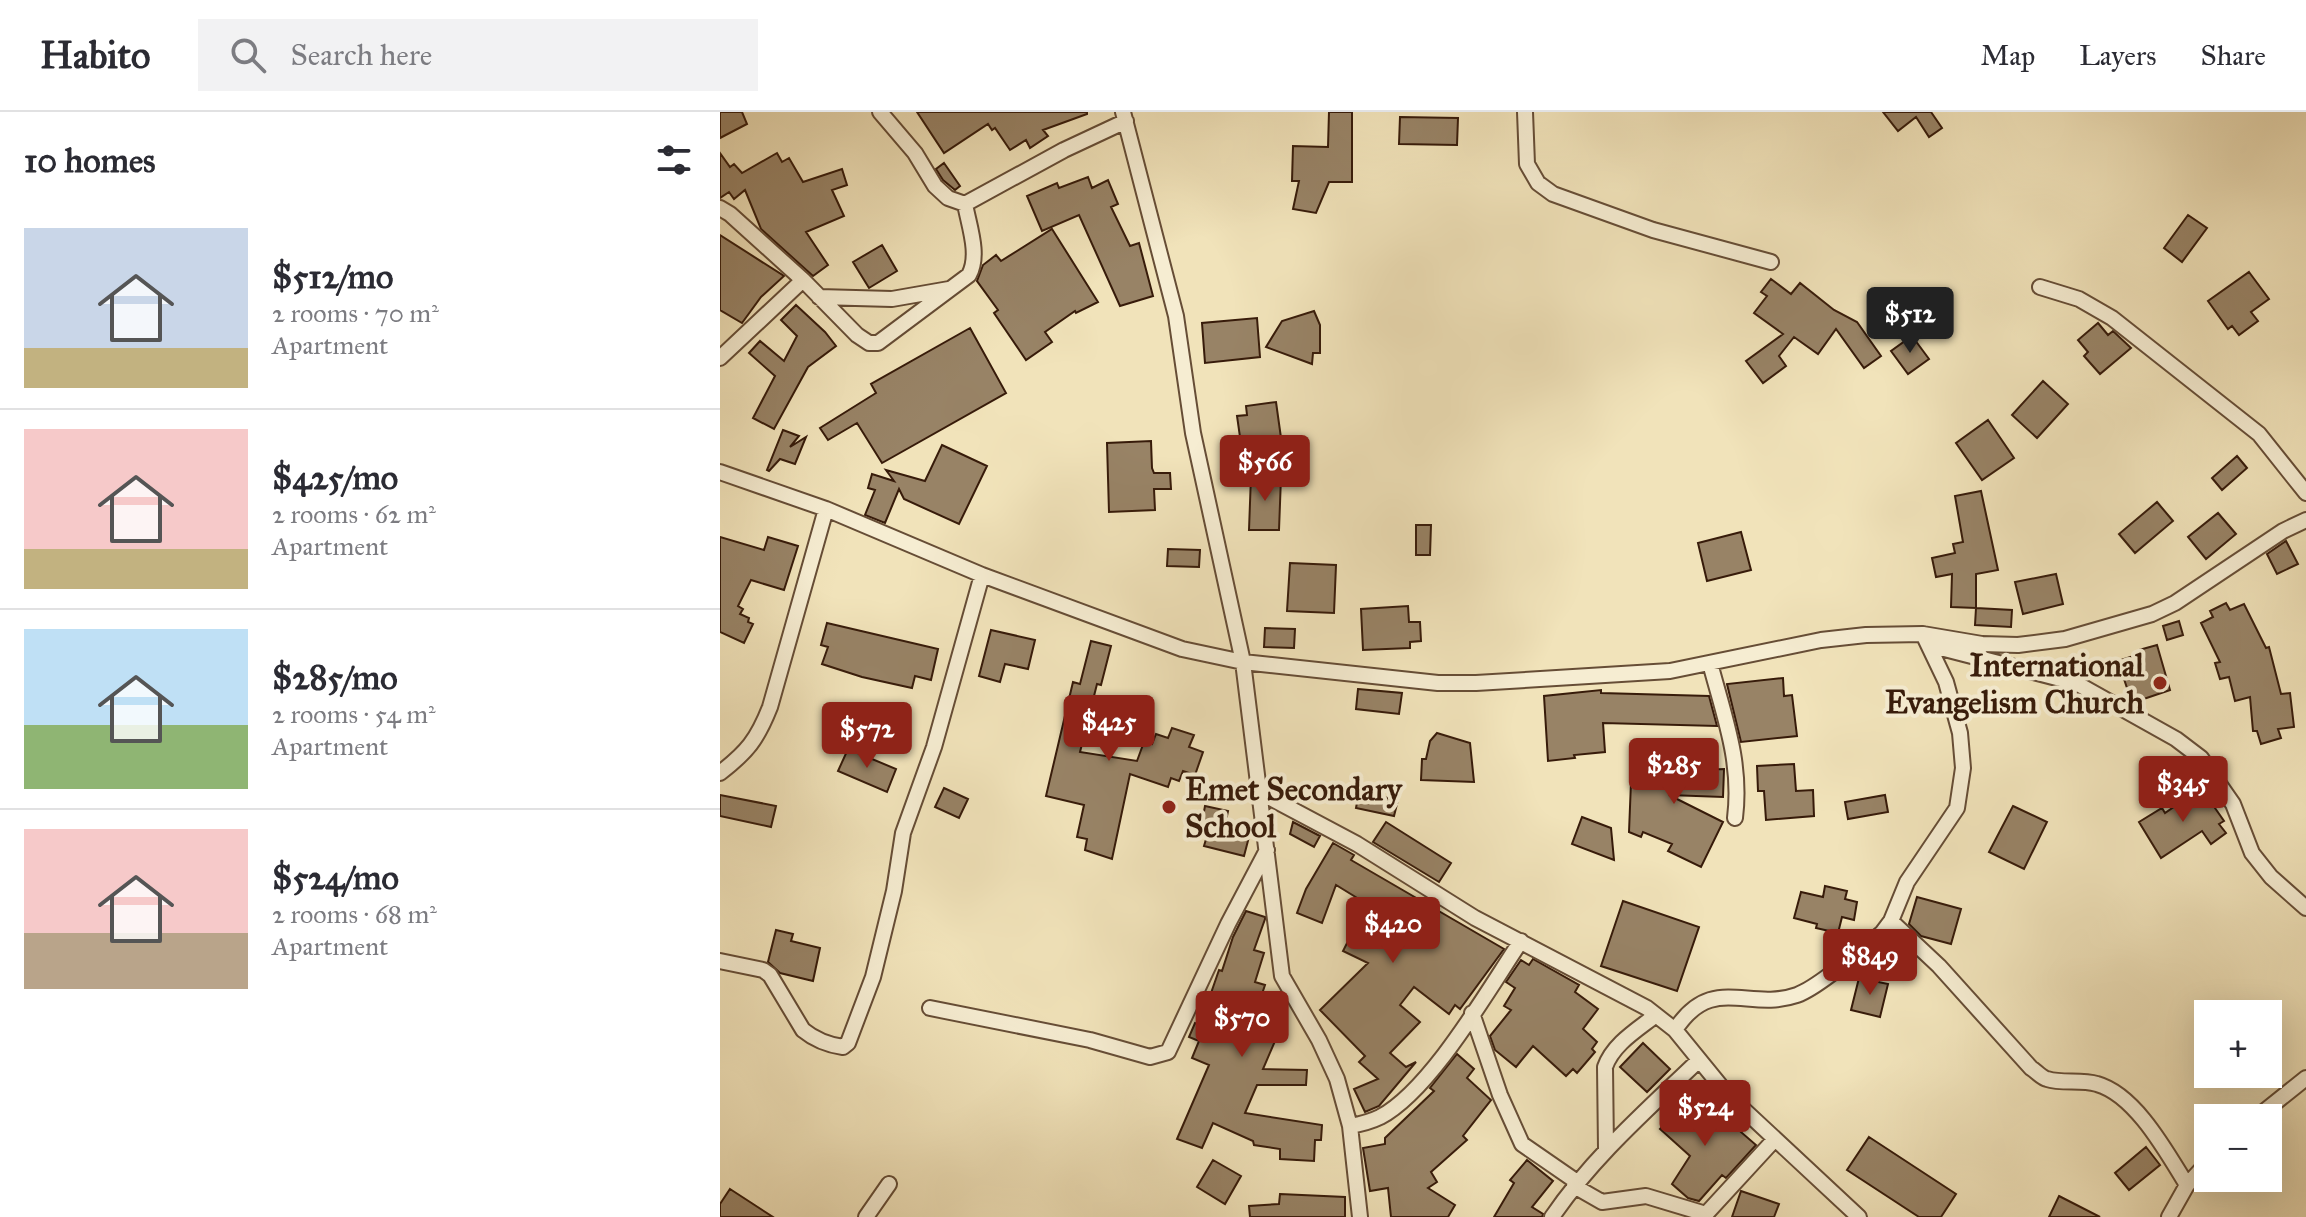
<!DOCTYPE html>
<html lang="en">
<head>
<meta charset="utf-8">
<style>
  :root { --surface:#fff; --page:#f2f2f3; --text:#2b2b33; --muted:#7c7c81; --line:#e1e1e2; --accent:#8f2418 }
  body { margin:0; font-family:"IM FELL Great Primer",serif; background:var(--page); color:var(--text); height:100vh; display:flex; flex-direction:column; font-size:30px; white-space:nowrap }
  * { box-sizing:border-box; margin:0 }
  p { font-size:26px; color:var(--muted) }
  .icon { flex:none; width:44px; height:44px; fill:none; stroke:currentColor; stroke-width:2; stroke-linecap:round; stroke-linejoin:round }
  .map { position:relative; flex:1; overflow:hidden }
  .drawer { display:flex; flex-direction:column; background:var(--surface); width:720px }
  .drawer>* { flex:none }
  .buttons { position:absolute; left:1474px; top:888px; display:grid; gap:16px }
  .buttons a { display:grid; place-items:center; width:88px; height:88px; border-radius:0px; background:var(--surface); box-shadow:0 8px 32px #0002; font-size:40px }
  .price { position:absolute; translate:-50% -68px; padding:0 18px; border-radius:8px; background:var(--accent); color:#fff; font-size:26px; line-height:52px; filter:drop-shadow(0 2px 4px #0008) }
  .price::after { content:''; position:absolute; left:50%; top:48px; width:24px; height:18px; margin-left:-12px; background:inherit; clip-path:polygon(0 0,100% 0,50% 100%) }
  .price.active { background:#222; color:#fff }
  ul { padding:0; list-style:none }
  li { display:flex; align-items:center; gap:24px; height:200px; padding:0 24px }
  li+li { border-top:2px solid var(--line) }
  li span { display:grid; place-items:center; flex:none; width:224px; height:160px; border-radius:0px; color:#555 }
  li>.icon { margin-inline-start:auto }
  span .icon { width:96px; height:96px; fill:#fffc; stroke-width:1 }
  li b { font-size:34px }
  h2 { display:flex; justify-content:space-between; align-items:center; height:96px; padding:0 24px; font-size:34px }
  header { display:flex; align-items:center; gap:48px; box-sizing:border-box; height:112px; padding:0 40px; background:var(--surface); border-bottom:2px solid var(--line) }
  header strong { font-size:38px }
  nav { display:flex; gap:44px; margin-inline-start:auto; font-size:28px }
  .search { width:560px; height:72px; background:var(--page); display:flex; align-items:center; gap:20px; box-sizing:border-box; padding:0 28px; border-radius:0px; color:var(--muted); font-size:30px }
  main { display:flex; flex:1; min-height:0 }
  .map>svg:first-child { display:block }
  .building { fill:#988366; stroke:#371b0a; stroke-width:2 }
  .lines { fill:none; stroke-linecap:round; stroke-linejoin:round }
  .minor-casing { stroke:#664d36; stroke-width:18 }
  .minor { stroke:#f6edd2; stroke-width:14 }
  .poi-dot { fill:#8f2418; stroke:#f6edd2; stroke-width:3 }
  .labels { text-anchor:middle; stroke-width:8; stroke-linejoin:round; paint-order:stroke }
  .poi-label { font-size:32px; font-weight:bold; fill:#371b0a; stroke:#f6edd2; text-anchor:end }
</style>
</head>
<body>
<header>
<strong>Habito</strong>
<div class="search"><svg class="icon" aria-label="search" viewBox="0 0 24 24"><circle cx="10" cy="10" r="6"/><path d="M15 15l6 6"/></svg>Search here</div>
<nav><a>Map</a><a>Layers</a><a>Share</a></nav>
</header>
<main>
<section class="drawer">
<h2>10 homes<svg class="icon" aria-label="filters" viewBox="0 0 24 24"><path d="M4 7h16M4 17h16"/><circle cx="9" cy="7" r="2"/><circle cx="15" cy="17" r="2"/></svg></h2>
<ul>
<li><span style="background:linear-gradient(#c9d6e8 75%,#c2b280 0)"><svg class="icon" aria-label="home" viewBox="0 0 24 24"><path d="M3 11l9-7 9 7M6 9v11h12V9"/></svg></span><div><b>$512/mo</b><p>2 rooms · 70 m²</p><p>Apartment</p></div></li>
<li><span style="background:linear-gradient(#f6c9c9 75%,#c2b280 0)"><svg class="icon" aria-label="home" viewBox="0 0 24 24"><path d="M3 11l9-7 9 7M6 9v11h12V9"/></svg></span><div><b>$425/mo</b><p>2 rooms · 62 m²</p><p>Apartment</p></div></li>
<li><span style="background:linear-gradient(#bfe0f5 60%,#8fb573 0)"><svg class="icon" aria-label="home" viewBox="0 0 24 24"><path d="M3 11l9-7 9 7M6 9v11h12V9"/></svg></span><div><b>$285/mo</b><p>2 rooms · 54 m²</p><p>Apartment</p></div></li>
<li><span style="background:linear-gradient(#f6c9c9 65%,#b9a48a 0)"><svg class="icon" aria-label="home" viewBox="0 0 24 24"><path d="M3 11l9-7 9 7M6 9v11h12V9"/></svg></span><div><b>$524/mo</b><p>2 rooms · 68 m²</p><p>Apartment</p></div></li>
</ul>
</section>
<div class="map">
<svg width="1586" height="1105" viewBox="0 0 1586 1105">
  <rect width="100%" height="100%" fill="#f1e3ba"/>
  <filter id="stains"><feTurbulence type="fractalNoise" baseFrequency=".0025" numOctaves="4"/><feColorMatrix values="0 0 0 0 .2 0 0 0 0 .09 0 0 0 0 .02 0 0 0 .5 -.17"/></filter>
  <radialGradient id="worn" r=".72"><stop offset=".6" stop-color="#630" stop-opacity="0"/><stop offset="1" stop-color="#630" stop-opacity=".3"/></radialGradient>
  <path class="building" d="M0,0h22l5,12 -27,14z
    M197,0h170v2l-44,16 5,6 -18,12 -4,-8 -16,10 -15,-22 -3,2 -4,-6 -44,29z
    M609,0h23v70h-23l-13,31 -23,-4 6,-28h-7l1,-35 35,1z
    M1163,0h48l11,16 -13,9 -13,-20 -18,14z
    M680,5l58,1 -1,27 -58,-1z
    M0,41l10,14 4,-3 8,9 35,-20 5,9 7,-4 14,24 39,-13 5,16 -15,5 12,26 -38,16 22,33 -15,11 -52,-47 -16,-39 -11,9 -5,-7 -9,6z
    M224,51l16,23 -5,4 -12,-10 -7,-11z
    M368,65l4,11 16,-8 10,24 -7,3 19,39 9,-3 14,53 -33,10 -41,-91 -37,16 -15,-35 30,-13 2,5z
    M1468,103l19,13 -25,34 -18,-14z
    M332,117l46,73 -22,11 -1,-2 -30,21 7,10 -26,18 -32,-47 4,-3 -21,-29 6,-16 13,-10 5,6z
    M0,123l64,41 -23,21 -19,26 -22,-13z
    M162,133l15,26 -28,17 -16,-26z
    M1529,160l20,27 -18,13 7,9 -19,14 -7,-9 -4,3 -20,-28z
    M1051,167l20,15 9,-11 34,27 23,12 24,34 -17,12 -28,-39 -18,25 -24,-17 -15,19 7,10 -23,17 -17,-22 37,-27 -29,-21 13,-17 -6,-4z
    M76,193l29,27 11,14 -28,21 -34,62 -21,-11 22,-42 -26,-23 11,-12 24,20 13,-25 -16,-16z
    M594,199l6,14v28h-7l-1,11 -46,-17 16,-26z
    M537,206l3,39 -55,6 -3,-40z
    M1378,211l10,12 5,-4 18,17 -31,26 -16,-18 4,-4 -10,-12z
    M250,216l36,65 -124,70 -25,-40 -29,17 -8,-12 56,-35 -5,-9z
    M1192,224l17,23 -21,15 -17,-23z
    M1323,269l25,23 -31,34 -25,-23z
    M556,290l6,43 -33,4 -1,-13 -8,1 -3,-21 10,-1 -1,-9z
    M1268,308l26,38 -32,22 -26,-37z
    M63,318l16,6 -9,11 16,-10 -11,27 -15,-5 -11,12 -2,-1z
    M431,329l1,27 2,5h16l1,16h-17l1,21 -46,2 -2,-69z
    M222,333l45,21 -28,58 -55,-25 -5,-10 -14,34 -20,-8 10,-25 -7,-2 4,-14 22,7 -8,-11 39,11z
    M1517,344l10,12 -25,22 -10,-12z
    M531,364l30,1 -2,53h-30z
    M1261,379l17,79 -22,4v34l-25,-1 1,-33 -16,3 -4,-19 23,-5 -2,-9 10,-2 -8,-46z
    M1437,390l16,19 -38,32 -16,-19z
    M1498,401l18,21 -30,25 -18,-22z
    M696,413h15l-1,30h-14z
    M1021,420l10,38 -44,11 -9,-38z
    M0,425l44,13 4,-13 30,9 -14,44 -33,-10 -13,26 5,3 -3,5 9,4 -1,4 5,2 -9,19 -24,-11z
    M1566,429l12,23 -21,10 -10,-20z
    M448,437l32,1 -1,17 -32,-1z
    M570,451l46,2 -2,48 -47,-2z
    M1336,462l7,30 -40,10 -8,-32z
    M1506,491l4,7 14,-6 22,44 3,-1 12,47 9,-1 4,34 -16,2 3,9 -20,6 -4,-13h-4l-3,-34 -15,4 -6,-24 -9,2 -5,-16 5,-1 -19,-39 12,-6 -3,-6z
    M688,494l1,16h11l1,19 -11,1v6l-47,2 -2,-41z
    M1256,496l36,2 -1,17 -36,-2z
    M1459,509l4,14 -16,5 -4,-14z
    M107,511l111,26 -7,31 -16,-4 -3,12 -50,-11 -40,-13 6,-17 -7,-2z
    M545,516l30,1 -1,19 -30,-1z
    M271,518l44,10 -7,29 -23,-5 -5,18 -21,-6z
    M371,529l20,5 -10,39 -4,-1 -17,68 57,9 7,-19 8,2 4,-10 12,4 4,-10 22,7 -5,12 14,5 -8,23 -12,-4 -4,10 -8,-3 -3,9 -38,-13 -18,85 -27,-9 2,-11 -10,-2 7,-32 -38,-9 27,-114 7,2z
    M1437,533l13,45 -38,13 -14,-42 22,-7 -1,-4z
    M1063,566l1,18 8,-1 5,41 -56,6 -14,-58z
    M638,577l44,4 -3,21 -43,-5z
    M881,578v3l108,3 8,30 -114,-3 2,29 -31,3 1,3 -27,3 -4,-65z
    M717,621l33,10 4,39 -53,-2 1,-21h4l4,-18z
    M128,637l48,20 -9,23 -49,-21z
    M912,645l34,1v7l32,1v4l26,-1 -1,28 -54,-2 54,27 -22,45 -33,-16 4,-7 -29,-12 -2,5 -12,-5z
    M1074,652l2,27 17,-1 1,26 -48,4 -2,-29h-6l-1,-25z
    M224,676l24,11 -9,19 -24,-11z
    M1481,676l23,33 -5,3 7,9 -15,11 -9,-13 -41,27 -22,-36 23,-14 3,5z
    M639,680l39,8 -4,16 -38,-8z
    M0,683l56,11 -5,21 -51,-11z
    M1165,683l3,17 -40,7 -3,-17z
    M485,694l23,5 -3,15 25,7 -6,23 -40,-10 5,-17 -8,-1z
    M1293,694l34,16 -23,47 -35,-17z
    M862,705l29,11 3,32 -42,-16z
    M573,710l27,14 -6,11 -24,-13z
    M666,710l65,41 -12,19 -66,-40z
    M613,731l21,12 -3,5 153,89 -44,60 -5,-4 -6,9 -35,-27 -14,18 20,17 -30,31 16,14 10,-5 -37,44 -14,6 -11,-23 24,-10 -19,-17 6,-6 -45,-46 48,-47 -25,-12 24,-47 -31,-19 -14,38 -25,-10 9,-24z
    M1105,774l22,5 -2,8 12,3 -3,18 -12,-3 -4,16 -22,-5 1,-4 -23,-6 7,-26 22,5z
    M1197,785l44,12 -10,35 -30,-8 -12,-12z
    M903,789l76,26 -22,64 -76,-25z
    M526,799l19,6v2l-11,31 10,3 -9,29 10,3 -13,39 26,10 -15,35 44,1 -1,15h-49l-12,28 77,12 -1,15h-6l-1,21 -34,-2v-10l-26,-4 -1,-4 -40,-18 -11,25 -25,-9 32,-74 -17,-7 7,-17 -10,-4 6,-14 5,2 19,-55 3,1 11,-34z
    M56,818l17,4 -2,7 29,7 -7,33 -33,-8 -12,-11z
    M813,847l46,26 -4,7 23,17 -15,20 14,13 -5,7 3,3 -18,21 -4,-4 -7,7 -33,-30 -17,21 -21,-17 -5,-14 21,-26 -7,-4 11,-18 -9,-6 15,-22 8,5z
    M1139,866l29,6 -8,33 -29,-7z
    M923,931l27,26 -23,23 -27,-25z
    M737,942l17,15 -7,9 24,22 -28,36 4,4 -36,32 6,10 -9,6 27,17 -7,12h-57l-3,-29 -18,3 -7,-43 22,-4v-6l49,-47 -4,-3z
    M983,984l20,26 3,-3 30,26 -30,33 -4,-3 -23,26 -11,-3 -16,-14 18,-28 -30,-27 12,-13 2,2z
    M1149,1025l87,57 -15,23h-22l-72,-47z
    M1426,1035l14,18 -31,25 -14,-17z
    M493,1048l28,16 -16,28 -28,-17z
    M807,1048l26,21 -21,26 11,7 -1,3h-48l20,-34 -4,-3z
    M10,1077l43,28h-53v-13z
    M1021,1079l38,13 -5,13h-42z
    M560,1082l65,3v20h-95l-1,-11 30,-2z
    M1339,1084l41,21h-51z"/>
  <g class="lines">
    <defs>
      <path id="minor" d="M160,0l35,41 20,33 13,12 17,6 99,-54 62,-29
        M403,0l53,204 17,117 50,229 39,314 37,64 18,39 13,47 10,91
        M805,0l2,52 11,19 15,11 100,36 118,32
        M0,96l10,6 73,66 54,55 12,8h9l91,-68c11,-20 0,-49 -4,-71
        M1320,175l39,12 33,19 147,116 47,59
        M99,185l73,2 57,-10
        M0,246l83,-78
        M0,360l106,37 156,66 200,74 61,13 195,21h38l194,-12 151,-31 45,-5 57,-1 59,10 36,1 47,-6 87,-25 23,-11 108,-72 23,-11
        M1209,533l147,38 100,56 25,19 32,46 19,49 19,24 35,31
        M990,551c14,53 32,99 25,155
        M0,661c27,-21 37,-33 50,-66l56,-198
        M541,681l96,51 118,74 172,90 28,22 53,65 131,122
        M1171,809l48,45 92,102c5,3 11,10 16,11 15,5 34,0 50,5 39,11 70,69 90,101
        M0,849l43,9 7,5 33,55c11,9 26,15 40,17l5,-4 25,-66 21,-86 9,-58 31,-86 48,-172
        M210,896l160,32 60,17 18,-5 60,-128 39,-74
        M752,901l28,82 22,49 55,38
        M955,918c37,-57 73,-18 122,-35 22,-8 65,-46 85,-62l9,-12 16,-39 50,-74 6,-40 -3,-35 -14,-51 -23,-48
        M1536,1006l50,-40
        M630,1014c11,-2 20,-4 30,-9 51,-27 108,-127 141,-176
        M886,1037l-1,-82c8,-23 32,-37 51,-52
        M854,1074l28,16 44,-6 60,18 69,-75
        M146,1105l23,-33
        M832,1105c41,-60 95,-107 147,-157
        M1449,1105l18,-32 21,-23"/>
    </defs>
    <use href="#minor" class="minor-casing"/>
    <use href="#minor" class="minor"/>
  </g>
  <g class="poi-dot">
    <circle cx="1440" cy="571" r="8"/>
    <circle cx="449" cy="695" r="8"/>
  </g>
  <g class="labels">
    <g class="poi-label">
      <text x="1424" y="564">International<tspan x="1424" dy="37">Evangelism Church</tspan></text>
      <text x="465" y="688" text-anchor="start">Emet Secondary<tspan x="465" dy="37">School</tspan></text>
    </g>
  </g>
  <rect width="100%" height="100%" filter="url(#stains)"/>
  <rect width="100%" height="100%" fill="url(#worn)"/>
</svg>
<div class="buttons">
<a>+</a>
<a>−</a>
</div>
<b class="price active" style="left:1190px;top:243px">$512</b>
<b class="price" style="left:545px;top:391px">$566</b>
<b class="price" style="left:389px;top:651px">$425</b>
<b class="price" style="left:147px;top:658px">$572</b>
<b class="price" style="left:954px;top:694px">$285</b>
<b class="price" style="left:1463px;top:712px">$345</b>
<b class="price" style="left:673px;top:853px">$420</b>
<b class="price" style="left:1150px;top:885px">$849</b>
<b class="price" style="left:522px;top:947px">$570</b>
<b class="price" style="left:985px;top:1036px">$524</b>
</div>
</main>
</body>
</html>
